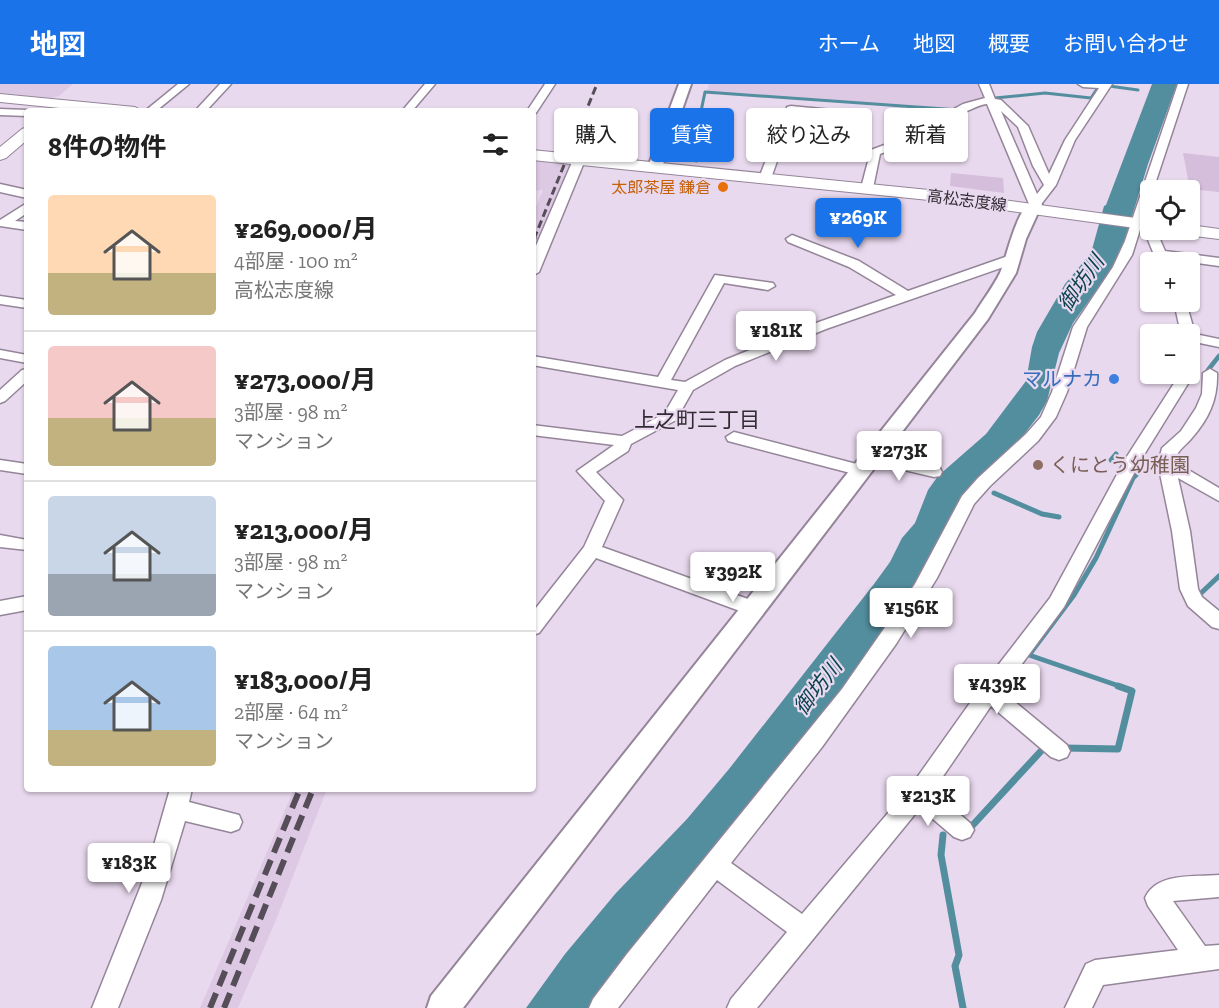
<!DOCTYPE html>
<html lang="ja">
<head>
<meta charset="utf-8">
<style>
  :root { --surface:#fff; --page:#f6f6f6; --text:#222; --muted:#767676; --line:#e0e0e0; --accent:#1a73e8 }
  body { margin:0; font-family:"Zilla Slab","Noto Sans JP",serif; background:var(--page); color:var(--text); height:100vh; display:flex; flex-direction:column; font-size:22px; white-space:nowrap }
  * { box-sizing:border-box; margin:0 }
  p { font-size:20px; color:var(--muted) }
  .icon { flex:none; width:33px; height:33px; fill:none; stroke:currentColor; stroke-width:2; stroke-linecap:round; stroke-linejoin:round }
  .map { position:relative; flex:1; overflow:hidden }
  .panel { position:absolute; left:24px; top:24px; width:512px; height:684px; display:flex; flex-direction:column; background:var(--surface); border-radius:6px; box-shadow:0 2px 4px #0004 }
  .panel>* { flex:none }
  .top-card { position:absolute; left:554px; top:24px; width:570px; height:54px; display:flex; gap:12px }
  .controls { position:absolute; left:1140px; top:96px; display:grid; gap:12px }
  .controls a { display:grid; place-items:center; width:60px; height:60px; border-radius:6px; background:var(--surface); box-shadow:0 2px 4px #0004; font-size:30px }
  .price { position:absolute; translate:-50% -51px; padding:0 14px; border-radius:6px; background:#fff; color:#222; font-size:20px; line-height:39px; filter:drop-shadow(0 2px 3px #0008) }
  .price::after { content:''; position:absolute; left:50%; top:36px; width:18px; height:14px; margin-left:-9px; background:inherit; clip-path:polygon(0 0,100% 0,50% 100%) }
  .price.selected { background:var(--accent); color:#fff }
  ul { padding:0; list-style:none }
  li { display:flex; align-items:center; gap:18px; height:150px; padding:0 24px }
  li+li { border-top:2px solid var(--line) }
  li span { display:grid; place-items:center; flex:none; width:168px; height:120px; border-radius:6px; color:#555 }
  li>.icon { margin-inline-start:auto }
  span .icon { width:72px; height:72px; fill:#fffc; stroke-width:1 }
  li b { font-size:26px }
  h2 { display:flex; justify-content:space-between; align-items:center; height:72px; padding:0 24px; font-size:26px }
  .tag { padding:0 21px; border-radius:6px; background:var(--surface); box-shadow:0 2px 4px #0004; font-size:21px; line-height:54px }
  .tag.selected { background:var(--accent); color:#fff }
  header { display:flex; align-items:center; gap:36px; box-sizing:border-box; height:84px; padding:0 30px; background:var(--accent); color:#fff }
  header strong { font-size:28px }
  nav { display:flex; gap:33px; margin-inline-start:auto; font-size:21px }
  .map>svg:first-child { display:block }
  .built { fill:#dec9e4 }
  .green { fill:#d5bddc }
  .water { fill:#538e9f }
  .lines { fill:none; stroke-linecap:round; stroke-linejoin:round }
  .stream-far3 { stroke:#538e9f; stroke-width:3 }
  .stream-far2 { stroke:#538e9f; stroke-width:4.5 }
  .stream-far1 { stroke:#538e9f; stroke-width:5 }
  .stream { stroke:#538e9f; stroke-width:7 }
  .minor-casing { stroke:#948599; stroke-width:3 }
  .tertiary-casing { stroke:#948599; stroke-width:4 }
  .secondary-casing { stroke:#948599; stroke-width:2 }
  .minor { fill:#fff; fill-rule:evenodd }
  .tertiary { fill:#fff; fill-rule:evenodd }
  .secondary { fill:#fff; fill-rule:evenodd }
  .rail-far2 { stroke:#554d57; stroke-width:3; stroke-dasharray:8 4; stroke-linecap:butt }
  .rail-far1 { stroke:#554d57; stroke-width:4; stroke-dasharray:10 4.5; stroke-linecap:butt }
  .rail { stroke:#554d57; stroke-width:6; stroke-dasharray:16 8; stroke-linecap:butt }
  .food-dot { fill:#e8710a; stroke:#e9d9ee; stroke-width:2 }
  .shop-dot { fill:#3f7fe0; stroke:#e9d9ee; stroke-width:2 }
  .education-dot { fill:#8d6e63; stroke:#e9d9ee; stroke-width:2 }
  .labels { text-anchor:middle; stroke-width:4.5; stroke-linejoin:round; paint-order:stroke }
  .far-food-label { font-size:16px; fill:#c56008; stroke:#e9d9ee; text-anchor:end }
  .far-street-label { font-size:16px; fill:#312b33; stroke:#e9d9ee }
  .shop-label { font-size:20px; fill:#366cbe; stroke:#e9d9ee; text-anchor:end }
  .education-label { font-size:20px; fill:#785e54; stroke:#e9d9ee; text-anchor:start }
  .water-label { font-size:21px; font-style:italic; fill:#0a424f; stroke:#e9d9ee }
  .neighbourhood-label { font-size:21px; fill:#312b33; stroke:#e9d9ee }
</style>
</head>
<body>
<header>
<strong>地図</strong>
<nav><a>ホーム</a><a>地図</a><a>概要</a><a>お問い合わせ</a></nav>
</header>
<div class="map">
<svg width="1219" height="924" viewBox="0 0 1219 924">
  <rect width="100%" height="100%" fill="#e9d9ee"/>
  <path class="built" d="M0,0h73l-14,12 -8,2 -51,-5z
    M709,0h271l6,14 -29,11 -39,-1 -211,-17z
    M572,36l15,1 -54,140v-47l10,-24 -10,1v-30l21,2z
    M294,705h33l-51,131 -38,88h-38z"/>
  <path class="green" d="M1183,69l36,4v35l-29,-3z
    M951,89l52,5 1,15 -54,-7z"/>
  <path class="water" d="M1152,0h25l-29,80 -26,85 -11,21 -38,53 -14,30 -12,48 -8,14 -24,31 -33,33 -68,115 -74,98 -250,316h-64l39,-54 51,-61 71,-74 42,-50 145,-185 16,-22 12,-24 13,-15 13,-33 10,-14 48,-42 40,-53 6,-34 5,-15 28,-48 26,-31 13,-47 2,-1z"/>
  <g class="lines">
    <path class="stream-far3" d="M1109,2l29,4
      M995,14l50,-5 46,5 8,-12
      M696,77l3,-6v-34l6,-29 254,18"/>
    <path class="stream-far2" d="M1208,286l11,-14"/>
    <path class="stream-far1" d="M1111,376l5,-6
      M994,409l48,21 17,3
      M1198,512l21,-20
      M1122,603l-93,-32 45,-60 22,-37 37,-80 17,-17h-4"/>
    <path class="stream" d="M1064,664l54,1 14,-58 -14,-5
      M971,743l71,-77
      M943,751l-2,20 18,100 -4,11 8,42"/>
    <defs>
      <path id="minor" d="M178,0h11l-33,27h-11z
        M220,0h11l-25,27h-11z
        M425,0h10l-23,27h-10z
        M545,0h10l-19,29 -9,-2z
        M979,0h10l6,15 6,1 27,26 21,48 16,-34 34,-52 -16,-1 -5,-3h34l-37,56 -19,45 -17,22h-8l-2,-3 -42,-100c-15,1 -45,24 -55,17l31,-17 22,-6zM1001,27l17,16 15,39 11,19 -7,9z
        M1178,0h10l-35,106h-3v8l-18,57 -45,72 -20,65 -11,25 -18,24 -48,45 -16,18 -37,74 -41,66 -74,103 -91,116 71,51 109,-128 71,-100 68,-88 76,-140 54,-84h10v-31l5,1 2,3v22l-55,89 -78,149 -62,84 65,54 3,6 -3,6 -8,3 -8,-3 -60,-51 -58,85 37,32 4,7 -4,7 -8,3 -8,-3 -34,-29 -163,200h-30l4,-9 56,-67 -70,-52 -99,128h-29l4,-9 34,-45 215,-265 73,-105 47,-88 16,-18 48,-44 15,-17 11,-25 21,-65 40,-60 12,-26z
        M791,22l62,6 -2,26 -5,3 -60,-5 -15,42 -2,2h-8l-2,-2 23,-59 9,2 -3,8 53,5 2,-17 -56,-6v-4z
        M0,25l27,1 4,1h-4v5l-27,-1z
        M924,46l5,3 -1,2 -48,19 -7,34 -2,2h-8l-2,-2 10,-38z
        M579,73l6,3 -46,112 -7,4v-21l41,-95z
        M0,100l27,6v8l-27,-6z
        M27,119v10l-12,8 12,1v8l-27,-4v-6z
        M1144,138h6v8h6l9,21 54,7v8l-51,-7 1,3h-12l-15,-37z
        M792,151l67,26 49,30 100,-35h10l1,3 -1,3 -192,67 -91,37 -42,24 -17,30 -45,24 -3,7 -32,21 27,28 -21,47 160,57 3,5 -3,5 -7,2 -7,-2 -152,-56 -57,75 -7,2v-22l52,-66 21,-46 -28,-30 37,-26 -82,-10v-10l90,11 42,-22 14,-24 -146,-25v-9l126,21 57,-102 58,8 2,3 -7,4 -44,-7 -53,97 14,2 40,-22 91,-37 80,-28 -47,-28 -61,-25 -2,-3z
        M0,212l27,4v8l-27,-4z
        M1174,218h12l9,32 24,5v8l-29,-6v-7h-9z
        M0,266l27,5v8l-27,-5z
        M27,285v12l-22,20 -5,2v-13l22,-20z
        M1210,285l7,4c1,26 -8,46 -26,66 -7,8 -15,12 -16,23l44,26v13l-41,-23 12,53 8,58 4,8 17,14v18l-7,-2 -24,-21 -8,-17 -8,-58 -14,-67 4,-16 19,-17 15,-23 6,-14 1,-21z
        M734,348l134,35 2,4 -2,4 -6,1 -134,-35 -2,-4z
        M872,368l68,16 2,4 -2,4 -6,1 -68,-16 -2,-4 2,-4z
        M0,376l27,4v10l-27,-4z
        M0,451l27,5v10l-27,-3z
        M27,512v14l-27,5v-14z
        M170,705h22l-3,13 50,13 3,7 -3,7 -8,3 -46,-11 -24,79 -43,108h-26l54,-135z
        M1219,791v22l-46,4 32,45 14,-1v24l-116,16 -11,23h-27l21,-44 9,-4 83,-10 -30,-44 -3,-8c11,-26 50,-21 74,-23z"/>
      <path id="tertiary" d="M679,0h12l-29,83 -7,4 -5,-1 -2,-3z
        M1035,116l7,4 -16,35 -10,34 -28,46 -525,689h-36l4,-12 544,-683c8,-13 18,-26 25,-40 7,-16 17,-69 35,-73z"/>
      <path id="secondary" d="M0,10l135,13 7,4h-52l-90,-9z
        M27,43v13l-21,18 -6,2v-13l22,-18z
        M532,66l397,40 221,30v10h3h-3l-221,-30 -397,-40z
        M1190,141l29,4v10l-41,-5 -3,-4h15z"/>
    </defs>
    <use href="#minor" class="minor-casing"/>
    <use href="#tertiary" class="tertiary-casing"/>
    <use href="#secondary" class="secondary-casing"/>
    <use href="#minor" class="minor"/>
    <use href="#tertiary" class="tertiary"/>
    <use href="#secondary" class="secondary"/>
    <path class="rail-far2" d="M534,155l63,-155"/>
    <path class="rail-far1" d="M532,160l3,-7"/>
    <path class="rail" d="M210,924l90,-219
      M224,924l89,-219"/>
  </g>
  <circle class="food-dot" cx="723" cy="103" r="6"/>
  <circle class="shop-dot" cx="1114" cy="295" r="6"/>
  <circle class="education-dot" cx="1038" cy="381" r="6"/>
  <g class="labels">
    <g class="far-food-label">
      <text x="711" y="109">太郎茶屋 鎌倉</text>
    </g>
    <g class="far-street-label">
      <text transform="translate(967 116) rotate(7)" y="6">高松志度線</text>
    </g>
    <g class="shop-label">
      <text x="1102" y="302">マルナカ</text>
    </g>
    <g class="education-label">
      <text x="1050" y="388">くにとう幼稚園</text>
    </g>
    <g class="water-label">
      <text transform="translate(1081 199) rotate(-55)" y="7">御坊川</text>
      <text transform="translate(818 603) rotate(-52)" y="7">御坊川</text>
    </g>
    <g class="neighbourhood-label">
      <text x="697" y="343">上之町三丁目</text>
    </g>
  </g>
</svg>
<div class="controls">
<a><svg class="icon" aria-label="locate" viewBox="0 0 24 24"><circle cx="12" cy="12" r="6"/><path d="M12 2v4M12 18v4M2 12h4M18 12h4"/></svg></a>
<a>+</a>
<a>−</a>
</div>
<b class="price selected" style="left:858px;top:165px">¥269K</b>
<b class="price" style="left:776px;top:278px">¥181K</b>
<b class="price" style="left:899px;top:398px">¥273K</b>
<b class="price" style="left:733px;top:519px">¥392K</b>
<b class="price" style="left:911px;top:555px">¥156K</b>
<b class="price" style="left:997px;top:631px">¥439K</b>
<b class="price" style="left:928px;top:743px">¥213K</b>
<b class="price" style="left:129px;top:810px">¥183K</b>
<div class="top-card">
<a class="tag">購入</a>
<a class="tag selected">賃貸</a>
<a class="tag">絞り込み</a>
<a class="tag">新着</a>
</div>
<section class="panel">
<h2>8件の物件<svg class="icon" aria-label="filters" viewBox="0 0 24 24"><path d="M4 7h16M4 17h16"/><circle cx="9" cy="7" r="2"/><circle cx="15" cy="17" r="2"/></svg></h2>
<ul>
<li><span style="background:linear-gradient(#ffd9b3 65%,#c2b280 0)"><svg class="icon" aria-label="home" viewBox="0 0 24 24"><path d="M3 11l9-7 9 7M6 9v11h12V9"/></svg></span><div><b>¥269,000/月</b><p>4部屋 · 100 m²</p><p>高松志度線</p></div></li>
<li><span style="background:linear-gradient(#f6c9c9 60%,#c2b280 0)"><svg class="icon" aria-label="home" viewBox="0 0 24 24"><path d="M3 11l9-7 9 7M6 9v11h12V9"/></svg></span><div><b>¥273,000/月</b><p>3部屋 · 98 m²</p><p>マンション</p></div></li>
<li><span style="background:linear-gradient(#c9d6e8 65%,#9aa5b1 0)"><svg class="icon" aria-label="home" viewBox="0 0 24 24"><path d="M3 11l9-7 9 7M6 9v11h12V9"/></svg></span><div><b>¥213,000/月</b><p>3部屋 · 98 m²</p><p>マンション</p></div></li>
<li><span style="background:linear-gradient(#a9c7e8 70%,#c2b280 0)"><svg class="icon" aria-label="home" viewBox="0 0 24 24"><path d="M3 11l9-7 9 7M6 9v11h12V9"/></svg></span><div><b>¥183,000/月</b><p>2部屋 · 64 m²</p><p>マンション</p></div></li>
</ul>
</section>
</div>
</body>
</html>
